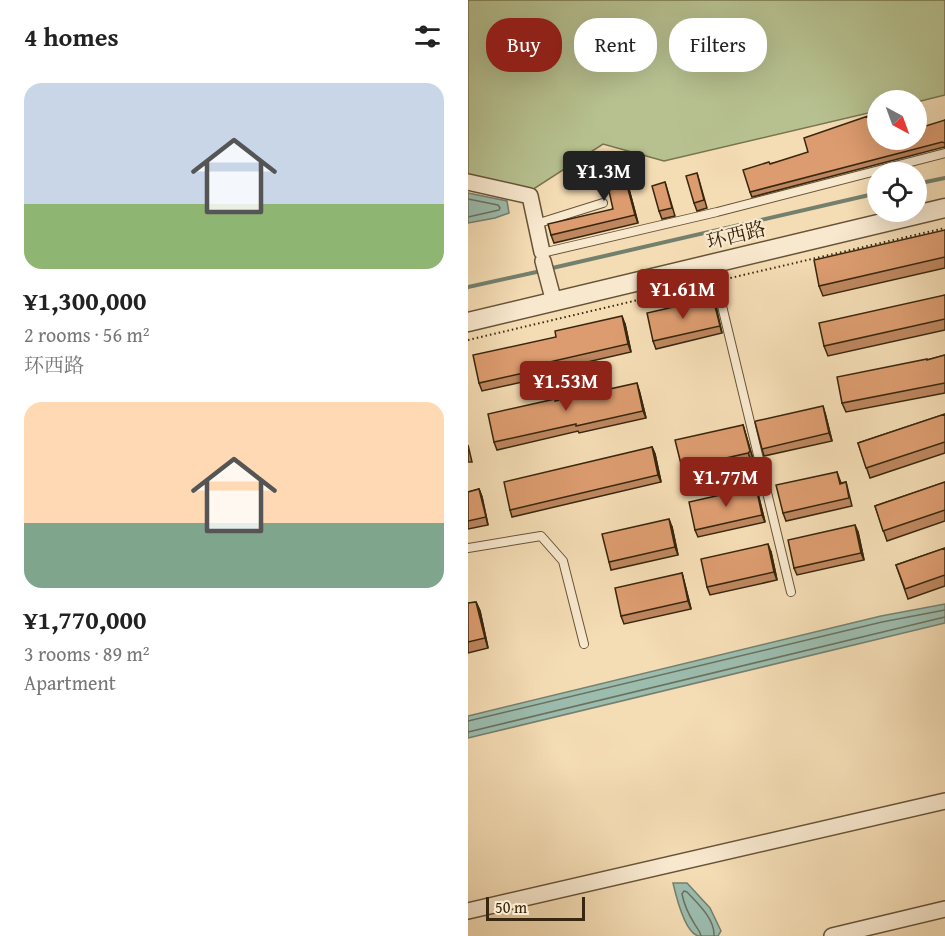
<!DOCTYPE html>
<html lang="en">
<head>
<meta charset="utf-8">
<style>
  :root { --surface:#fff; --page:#f2f2f2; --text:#222; --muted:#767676; --accent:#8f2418 }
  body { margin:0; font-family:"Gentium Book Plus","Noto Serif SC",serif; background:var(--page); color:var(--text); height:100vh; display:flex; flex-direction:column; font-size:22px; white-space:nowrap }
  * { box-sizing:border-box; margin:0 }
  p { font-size:20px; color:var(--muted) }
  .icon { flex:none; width:33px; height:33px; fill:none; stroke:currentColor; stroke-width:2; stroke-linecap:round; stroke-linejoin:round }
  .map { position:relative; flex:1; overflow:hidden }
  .details { display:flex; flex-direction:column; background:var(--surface); width:468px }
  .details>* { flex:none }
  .banner { position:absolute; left:18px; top:18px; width:369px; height:54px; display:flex; gap:12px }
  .needle { width:39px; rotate:139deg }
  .buttons { position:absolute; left:399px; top:90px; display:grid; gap:12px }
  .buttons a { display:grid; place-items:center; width:60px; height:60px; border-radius:50%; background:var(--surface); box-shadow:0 6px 24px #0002; font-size:30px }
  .scale { position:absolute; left:18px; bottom:15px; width:99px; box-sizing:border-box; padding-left:6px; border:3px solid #38270e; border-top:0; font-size:16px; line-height:21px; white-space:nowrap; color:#38270e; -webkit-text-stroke:4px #f8e8ce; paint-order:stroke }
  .price { position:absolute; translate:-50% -51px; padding:0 14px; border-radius:6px; background:var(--accent); color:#fff; font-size:20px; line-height:39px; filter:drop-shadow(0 2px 3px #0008) }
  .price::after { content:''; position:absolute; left:50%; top:36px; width:18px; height:14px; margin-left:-9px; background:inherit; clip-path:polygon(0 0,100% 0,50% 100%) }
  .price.on { background:#222; color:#fff }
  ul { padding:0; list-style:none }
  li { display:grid; align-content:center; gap:12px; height:318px; padding:0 24px }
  li span { display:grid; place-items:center; height:186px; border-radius:18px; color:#555 }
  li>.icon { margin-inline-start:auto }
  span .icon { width:108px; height:108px; fill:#fffc; stroke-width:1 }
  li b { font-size:26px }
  h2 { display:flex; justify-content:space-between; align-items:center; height:72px; padding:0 24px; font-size:26px }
  .tag { padding:0 21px; border-radius:24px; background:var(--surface); box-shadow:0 6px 24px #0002; font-size:21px; line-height:54px }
  .tag.on { background:var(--accent); color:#fff }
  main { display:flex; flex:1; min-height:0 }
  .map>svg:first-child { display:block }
  .green { fill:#b7c190; stroke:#78744f; stroke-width:1.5 }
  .water { fill:#9cbcae; stroke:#74806e; stroke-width:1.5 }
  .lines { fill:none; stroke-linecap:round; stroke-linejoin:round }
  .shore { stroke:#6a725e; stroke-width:1.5 }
  .stream { stroke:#74806e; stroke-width:4 }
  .service-casing { stroke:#675438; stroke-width:10 }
  .minor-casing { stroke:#675438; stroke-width:18 }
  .tertiary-casing { stroke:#675438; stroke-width:21 }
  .path { stroke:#38270e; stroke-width:2; stroke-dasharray:1.5 3; stroke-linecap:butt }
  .service { stroke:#f8e8ce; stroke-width:8 }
  .minor { stroke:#f8e8ce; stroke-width:15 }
  .tertiary { stroke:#f8e8ce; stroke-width:18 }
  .wall { fill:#bd865f; stroke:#38270e; stroke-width:1.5 }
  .shaded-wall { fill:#9a6d4e; stroke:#38270e; stroke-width:1.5 }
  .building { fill:#dc9c6f; stroke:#38270e; stroke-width:1.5 }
  .labels { text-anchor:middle; stroke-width:4.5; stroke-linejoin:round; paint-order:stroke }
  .street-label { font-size:20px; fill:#38270e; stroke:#f8e8ce }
</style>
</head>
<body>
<main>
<section class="details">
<h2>4 homes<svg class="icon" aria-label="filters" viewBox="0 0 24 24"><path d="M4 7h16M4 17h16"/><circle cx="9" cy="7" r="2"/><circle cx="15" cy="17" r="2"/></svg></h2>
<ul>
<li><span style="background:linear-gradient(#c9d6e8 65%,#8fb573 0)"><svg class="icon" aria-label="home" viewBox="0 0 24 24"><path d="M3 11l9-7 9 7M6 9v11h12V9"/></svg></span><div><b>¥1,300,000</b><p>2 rooms · 56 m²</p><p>环西路</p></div></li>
<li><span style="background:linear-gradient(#ffd9b3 65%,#7fa58c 0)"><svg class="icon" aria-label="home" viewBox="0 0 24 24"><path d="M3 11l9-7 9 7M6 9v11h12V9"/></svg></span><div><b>¥1,770,000</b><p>3 rooms · 89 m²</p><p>Apartment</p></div></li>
</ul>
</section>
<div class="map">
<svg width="477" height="936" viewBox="0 0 477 936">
  <rect width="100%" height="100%" fill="#f4dcb4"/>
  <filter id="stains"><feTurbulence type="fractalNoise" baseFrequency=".00333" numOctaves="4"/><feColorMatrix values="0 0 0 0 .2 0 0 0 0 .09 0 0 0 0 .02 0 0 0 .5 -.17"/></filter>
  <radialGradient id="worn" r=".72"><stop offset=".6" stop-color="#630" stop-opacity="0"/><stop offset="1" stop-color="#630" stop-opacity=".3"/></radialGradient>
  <path class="green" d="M0,0h477v95l-28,7 -1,-2h-38l-1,11 -213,50 -61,-17 -71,46 -64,-11z"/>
  <path class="water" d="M0,193l39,8 2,12 -14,5 -27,5z
    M477,604v19l-477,115v-22l413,-100z
    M205,883h14l23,25 11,23 -3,5c-5,0 -15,0 -20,0 -13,-4 -22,-40 -25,-53z"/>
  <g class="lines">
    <path class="shore" d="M0,199l30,6 2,3 -1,2 -31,7
      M0,721l414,-99 63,-12
      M0,732l477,-115
      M233,936c-1,-6 -4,-7 -7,-13 -5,-8 -10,-19 -12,-29l2,-3 3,1c11,12 28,27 27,44"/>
    <path class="stream" d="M448,184l29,-6
      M80,269l330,-76
      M0,287l73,-16"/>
    <defs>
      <path id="service" d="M68,224l67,-21
        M74,253l175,-41 228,-59
        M245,264l3,17 75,311
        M0,548l73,-12 22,25 21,83"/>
      <path id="minor" d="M0,182l62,14 12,56
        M75,261l11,41
        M0,911l477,-110
        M364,936l113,-27"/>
      <path id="tertiary" d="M0,322l477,-114"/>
    </defs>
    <use href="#service" class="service-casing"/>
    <use href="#minor" class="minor-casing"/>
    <use href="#tertiary" class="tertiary-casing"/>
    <path class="path" d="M258,279l219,-51
      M0,340l238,-56"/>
    <use href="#service" class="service"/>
    <use href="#minor" class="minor"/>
    <use href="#tertiary" class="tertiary"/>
  </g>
  <path class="wall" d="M477,120v28l-1,-1 -192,50 -2,-5 20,-28 105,-27 41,3z
    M154,163l16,60 -84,20 -3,-8 62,-26z
    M229,173l10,35 -10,3 -3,-8z
    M197,182l10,34 -13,3 -3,-8z
    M477,230v38l-122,28 -4,-10z
    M477,295v35l-117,26 -4,-10z
    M245,298l9,35 -66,16 -3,-8z
    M157,324l6,28 -83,19 1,5 -67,15 -3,-8z
    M477,355v38l-99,19 -4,-9 85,-43z
    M171,390l7,28 -67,15 -1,-2 -81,19 -3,-8 61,-41z
    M357,413l7,28 -68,15 -2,-7z
    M477,414v39l-75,25 -12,-35z
    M275,425l10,34 -2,1 -67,15 -2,-7z
    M0,445l4,17h-4z
    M184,447l3,7 6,28 -149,35 -2,-7z
    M369,472l4,11 5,-1 6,24 -66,15 -3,-8z
    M477,482v39l-58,20 -12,-35z
    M11,489l3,8 6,28 -20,4v-37z
    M290,494l7,28 -67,15 -3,-7z
    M204,527l6,28 -67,15 -2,-8z
    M390,532l6,28 -67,15 -3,-7z
    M477,548v38l-37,13 -12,-34z
    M303,552l6,28 -67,15 -3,-8z
    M214,573l9,36 -67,15 -3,-8z
    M8,602l4,9 8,37 -20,5v-50z"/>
  <path class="shaded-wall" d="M151,156l3,7 16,60 -3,-8z
    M245,298l3,8 6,27 -2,-7z
    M154,316l3,8 6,28 -3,-8z
    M169,383l2,7 7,28 -3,-7z
    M355,406l2,7 7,28 -3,-8z
    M275,425l10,34 -2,1 -3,-7z
    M184,447l3,7 6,28 -3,-7z
    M288,487l2,7 7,28 -3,-7z
    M11,489l3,8 6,28z
    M201,519l3,8 6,28 -3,-8z
    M387,525l3,7 6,28 -3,-7z
    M300,544l3,8 6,28 -3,-8z
    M214,573l9,36 -3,-8z
    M8,602l4,9 8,37 -3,-10z"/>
  <path class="building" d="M400,116l6,21 4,-1v4h38v-11l29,-9v23l-3,-1 -192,50 -7,-22 26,-8 1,2 38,-12 -4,-14z
    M151,156l16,59 -84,20 -3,-11 65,-15 -11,-49z
    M229,173l7,27 -10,3 -8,-27z
    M197,182l7,26 -13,3 -7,-25z
    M477,230v27l-126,29 -5,-26z
    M477,295v24l-121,27 -5,-23z
    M245,298l7,28 -67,15 -6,-28z
    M154,316l6,28 -83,19 1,5 -67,15 -6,-28 83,-18 -1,-6z
    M477,355v28l-103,20 -5,-26 90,-18v1z
    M169,383l6,28 -67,15v-2l-82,18 -6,-28 67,-15v2z
    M355,406l6,27 -67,16 -7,-27 1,-1z
    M477,414v28l-79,26 -8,-25z
    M275,425l7,26 -2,2 -66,15 -7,-28z
    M184,447l6,28 -148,35 -6,-28z
    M369,472l3,12 6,-2 3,16 -66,15 -7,-28z
    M477,482v28l-62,21 -8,-25z
    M288,487l6,28 -67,15 -6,-28z
    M11,489l7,28 -18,4v-29z
    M201,519l6,28 -66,15 -7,-28z
    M387,525l6,28 -67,15 -6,-28z
    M300,544l6,28 -67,15 -6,-28z
    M477,548v27l-40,14 -9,-24z
    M214,573l6,28 -67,15 -6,-28z
    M8,602l9,36 -17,4v-39z"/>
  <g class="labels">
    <g class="street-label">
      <text transform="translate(268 235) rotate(-14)" y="7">环西路</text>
    </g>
  </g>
  <rect width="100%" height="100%" filter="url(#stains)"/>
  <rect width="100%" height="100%" fill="url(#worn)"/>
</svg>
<div class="buttons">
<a><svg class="needle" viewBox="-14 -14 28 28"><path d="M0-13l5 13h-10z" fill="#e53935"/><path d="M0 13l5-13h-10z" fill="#767676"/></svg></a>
<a><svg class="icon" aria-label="locate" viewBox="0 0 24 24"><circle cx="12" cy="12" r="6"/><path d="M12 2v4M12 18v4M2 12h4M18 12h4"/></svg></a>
</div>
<div class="scale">50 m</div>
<b class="price on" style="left:136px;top:202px">¥1.3M</b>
<b class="price" style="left:215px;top:320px">¥1.61M</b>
<b class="price" style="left:98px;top:412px">¥1.53M</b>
<b class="price" style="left:258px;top:508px">¥1.77M</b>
<div class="banner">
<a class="tag on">Buy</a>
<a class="tag">Rent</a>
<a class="tag">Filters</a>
</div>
</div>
</main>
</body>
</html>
